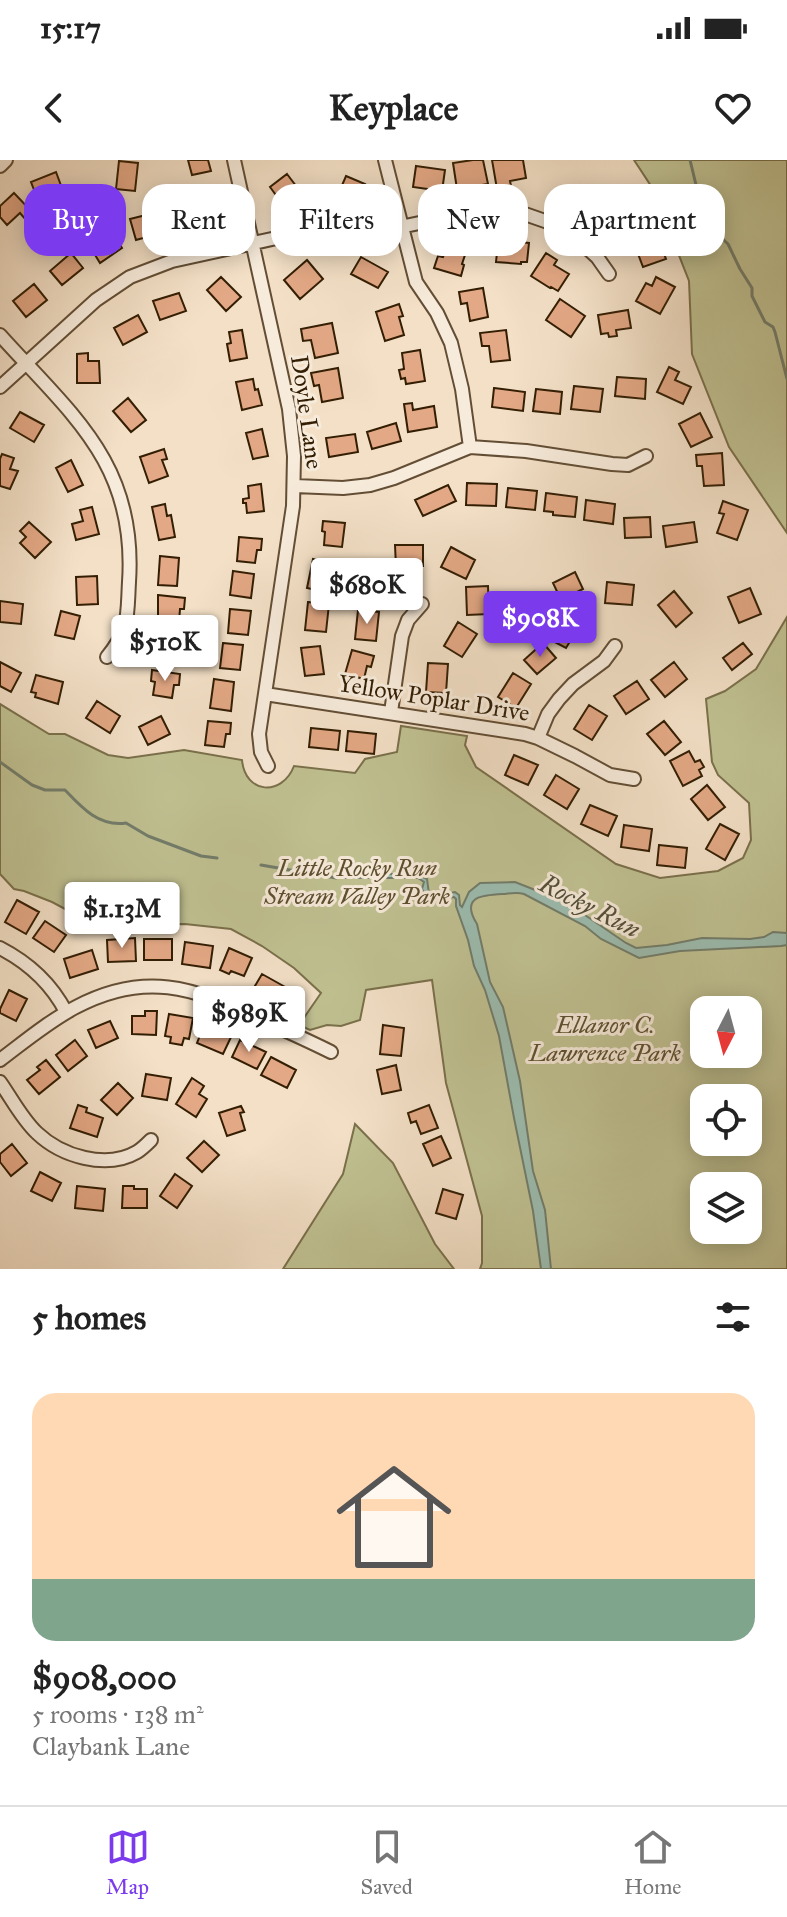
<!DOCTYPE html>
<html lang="en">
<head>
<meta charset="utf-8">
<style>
  :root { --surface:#fff; --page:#f2f2f2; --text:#222; --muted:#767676; --line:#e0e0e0; --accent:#7c3aed }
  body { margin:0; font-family:"IM FELL Great Primer",serif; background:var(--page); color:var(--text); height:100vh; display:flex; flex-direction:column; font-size:30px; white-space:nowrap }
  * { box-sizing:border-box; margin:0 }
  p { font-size:26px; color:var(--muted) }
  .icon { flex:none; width:44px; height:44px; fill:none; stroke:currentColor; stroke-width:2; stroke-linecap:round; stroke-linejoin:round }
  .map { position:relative; height:1109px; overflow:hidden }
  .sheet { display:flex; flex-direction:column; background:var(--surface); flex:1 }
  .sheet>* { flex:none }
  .banner { position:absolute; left:24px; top:24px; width:740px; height:72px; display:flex; gap:16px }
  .needle { width:52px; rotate:186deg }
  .controls { position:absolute; left:690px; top:836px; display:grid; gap:16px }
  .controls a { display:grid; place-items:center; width:72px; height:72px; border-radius:16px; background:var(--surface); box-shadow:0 4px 20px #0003; font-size:40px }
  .price { position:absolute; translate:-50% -68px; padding:0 18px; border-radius:8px; background:#fff; color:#222; font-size:26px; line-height:52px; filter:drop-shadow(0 2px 4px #0008) }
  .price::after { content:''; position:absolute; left:50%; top:48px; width:24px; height:18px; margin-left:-12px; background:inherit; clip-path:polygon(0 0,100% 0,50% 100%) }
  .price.selected { background:var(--accent); color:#fff }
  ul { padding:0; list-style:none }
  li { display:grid; align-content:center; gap:16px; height:424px; padding:0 32px }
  li span { display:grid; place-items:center; height:248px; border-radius:24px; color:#555 }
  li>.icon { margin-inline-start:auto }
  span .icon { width:144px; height:144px; fill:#fffc; stroke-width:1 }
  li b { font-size:34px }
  h2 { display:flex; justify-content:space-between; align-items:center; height:96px; padding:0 32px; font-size:34px }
  .pill { padding:0 28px; border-radius:24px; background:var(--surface); box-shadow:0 4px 20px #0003; font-size:28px; line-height:72px }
  .pill.selected { background:var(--accent); color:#fff }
  .status { display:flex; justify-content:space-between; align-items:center; height:56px; padding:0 40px; background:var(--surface); direction:ltr }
  .status svg { height:22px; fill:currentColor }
  header { display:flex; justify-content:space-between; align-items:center; height:104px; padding:0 32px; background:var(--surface); font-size:36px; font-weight:800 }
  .tabs { display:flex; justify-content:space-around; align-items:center; height:112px; border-top:2px solid var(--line); background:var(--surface); font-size:22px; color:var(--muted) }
  .tabs a { display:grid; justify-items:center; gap:4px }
  .tabs .selected { color:var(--accent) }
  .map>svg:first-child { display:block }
  .green { fill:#c0c192; stroke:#7a704b; stroke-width:2; fill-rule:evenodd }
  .water { fill:#9cbdb0; stroke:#727d6b; stroke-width:2 }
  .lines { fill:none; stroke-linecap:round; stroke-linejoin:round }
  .stream { stroke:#727d6b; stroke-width:3 }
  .building { fill:#e3a885; stroke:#331e04; stroke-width:2 }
  .street-casing { stroke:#634e35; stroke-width:16 }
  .street { stroke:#f7ebdb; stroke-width:12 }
  .labels { text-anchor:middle; stroke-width:6; stroke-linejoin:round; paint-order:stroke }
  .street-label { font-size:24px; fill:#331e04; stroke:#f7ebdb }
  .park-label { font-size:24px; font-style:italic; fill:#5d4f2f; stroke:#f7ebdb }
  .water-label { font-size:26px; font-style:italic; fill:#524e38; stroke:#f7ebdb }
</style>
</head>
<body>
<div class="status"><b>15:17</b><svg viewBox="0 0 49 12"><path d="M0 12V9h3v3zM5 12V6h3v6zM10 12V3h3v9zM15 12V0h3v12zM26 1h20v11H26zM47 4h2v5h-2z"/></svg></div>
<header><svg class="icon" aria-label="back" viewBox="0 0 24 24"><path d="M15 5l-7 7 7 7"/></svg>Keyplace<svg class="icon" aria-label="heart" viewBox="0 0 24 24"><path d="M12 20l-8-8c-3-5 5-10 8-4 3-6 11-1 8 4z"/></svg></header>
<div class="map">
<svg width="787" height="1109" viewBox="0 0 787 1109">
  <rect width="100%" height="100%" fill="#f3e0c7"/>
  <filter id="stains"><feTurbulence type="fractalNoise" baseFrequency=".0025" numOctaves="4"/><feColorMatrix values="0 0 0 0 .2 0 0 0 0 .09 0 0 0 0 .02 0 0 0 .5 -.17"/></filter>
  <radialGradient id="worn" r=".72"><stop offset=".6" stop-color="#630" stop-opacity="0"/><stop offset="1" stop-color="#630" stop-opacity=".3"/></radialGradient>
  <path class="green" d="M634,0h153v373l-58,-86 -37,-93 -3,-73 -36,-92z
    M787,457v652h-307l2,-6v-47l-36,-133 -14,-103 -66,10 -6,30 -19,6 -14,-1 -17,5 -11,-5 22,-32 -27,-25 -32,-22 -31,-17 -46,-5 -90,1 -43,-23 -28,-11 -10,-2 -14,-15v-170l49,30h16l43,21 20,3 56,-8 58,10c3,34 40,37 52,6l61,7 10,-14 32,-7 4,-26 66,10 -2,9 11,22 140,97 44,14 58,-7 25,-13 8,-18 -2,-37 -31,-28 -6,-13 -6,-63 19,-8 31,-22zM704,850h44v44h-44zM704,938h44v44h-44zM704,1026h44v44h-44z
    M355,964l38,39 42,81 19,25h-171l60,-95z"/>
  <path class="water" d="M365,713l54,2 8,4 2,15 5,2 21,-4 4,3 1,10 2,2 7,-15 11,-9 35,-1 43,17 24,14 44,30 10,5 31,-3 35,-7 48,1 14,-2 9,-5 14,1v12l-6,1 -101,5 -41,7 -38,-19 -16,-13 -61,-32c-7,-2 -11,-1 -19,0 -20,1 -46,1 -28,30l13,58 13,25 17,74 13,90 12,39 6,59h-10l-8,-58 -19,-93 -15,-82 -14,-46 -11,-24 -6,-26 -12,-34v-7l-2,-2c-13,1 -26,6 -32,-8l2,-7 -6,-4h-83z"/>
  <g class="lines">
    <path class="stream" d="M690,0l7,29 9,11 7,30 15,14 12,25 12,19v8l13,26 8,5 2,5 12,47
      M0,602l32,23 13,5h20c17,18 34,37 61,33l22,13 53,20 16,2
      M261,705l75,13"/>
  </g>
  <path class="building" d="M188,0h20l3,11 -19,4z
    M473,0h10l5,24 -31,5 -4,-26z
    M492,0h31l3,18 -16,3 1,5 -14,3z
    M119,1l19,2 -3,28 -19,-2z
    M416,6l29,4 -3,21 -29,-4z
    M56,12l7,19 -25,9 -7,-18z
    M287,14l19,25 -22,17 -8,-11 5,-3 -11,-15z
    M346,16l19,8 -8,18 5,2 -4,11 -24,-11z
    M14,33l19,20 -7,7 -6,-7 -13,12 -7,-8v-11z
    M201,35l14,12 -18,21 -14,-11z
    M617,36l21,24 -23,19 -8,-9 5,-4 -12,-15z
    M150,54l2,8 10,-2 3,12 -29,8 -6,-21z
    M655,70l11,29 -23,8 -11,-29z
    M499,73l11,1 -1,7 20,2 -2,19h-6v2l-25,-2z
    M102,76l5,7 8,-6 7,11 -22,15 -11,-18z
    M448,80l20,6 -6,18 2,1 -3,11 -27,-8 4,-12 5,1z
    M71,93l12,15 -21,17 -12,-14z
    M546,93l11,7 -3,5 15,9 -11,17 -7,-4 -1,1 -19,-12z
    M361,97l27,15 -10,16 -27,-14z
    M307,100l16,19 -23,20 -16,-19z
    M221,117l20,20 -15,14 -19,-21z
    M656,117l19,10 -15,27 -24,-13 10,-18 6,3z
    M34,124l13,16 -21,17 -13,-16z
    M483,128l5,29 -18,4 -3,-18 -6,1 -2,-12z
    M179,133l7,18 -26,9 -7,-19z
    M560,139l25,17 -14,21 -25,-17z
    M399,144l4,12 -4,1 5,18 -19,6 -9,-29z
    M628,150l3,18 -15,2 1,6 -8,1 -1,-4 -7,1 -3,-19z
    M138,155l9,17 -24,13 -9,-17z
    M332,163l6,30 -23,5 -4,-18 -8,1 -2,-12z
    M242,170l5,28 -17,3 -3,-17 4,-1 -2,-11z
    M506,170l4,30 -19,2 -2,-16h-7l-2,-13z
    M420,190l5,31 -19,3 -1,-6 -4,1 -2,-9 5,-1 -2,-16z
    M88,193v8h11l1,22h-23v-29z
    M669,207l10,5 -4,8 16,7 -8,17 -26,-12z
    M338,208l5,30 -21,4 -3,-17 -5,1 -3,-13z
    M617,217l29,2 -1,20 -30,-3z
    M253,219l2,11 3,-1 4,16 -20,5 -6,-28z
    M574,226l29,3 -3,23 -29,-3z
    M494,228l31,4 -2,19 -31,-4z
    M536,229l26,3 -2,22 -27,-3z
    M128,238l18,22 -15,12 -18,-21z
    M412,243l1,7 21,-4 3,21 -29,5 -4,-28z
    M20,252l24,13 -10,17 -24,-14z
    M700,253l12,24 -21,10 -12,-23z
    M396,263l5,18 -29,8 -5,-17z
    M262,269l6,27 -15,3 -7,-26z
    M355,274l3,18 -29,5 -3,-19z
    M164,289l3,10 -5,1 6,16 -19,7 -9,-26z
    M722,293l2,32 -20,1 -2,-20h-5l-1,-11z
    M2,294l12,4 -4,11 8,2 -8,18 -10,-3v-27z
    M71,300l12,25 -15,7 -12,-24z
    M467,323l30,1 -1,22 -30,-1z
    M261,324l3,27 -17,2 -1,-10h-3v-4l6,-1 -1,-12z
    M448,325l8,16 -33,15 -8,-16z
    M508,328l29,3 -2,19 -29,-3z
    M546,333l31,4 -2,20 -22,-2v-3l-9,-1z
    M586,340l29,4 -2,20 -29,-4z
    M723,341l25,9 -11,30 -20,-7 7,-19 -5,-1z
    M165,344l2,12 4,-1 4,22 -16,3 -7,-33z
    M92,347l7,27 -23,6 -4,-16 11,-3 -3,-11z
    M650,357l1,20 -26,1 -1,-20z
    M323,361l22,2 -3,24 -18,-2 1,-13 -3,-1z
    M29,362l22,20 -16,16 -15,-15 6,-6 -6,-6z
    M694,362l3,20 -31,5 -3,-21z
    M239,377l23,2 -1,11h-4l-2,13 -18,-2z
    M395,385h28v21l-27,1z
    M451,387l24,13 -9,19 -25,-12z
    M160,396l19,2 -2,28 -19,-1z
    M313,399l19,5 -6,28 -19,-4z
    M374,402l16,14 -16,19 -16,-15z
    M233,411l21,3 -3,24 -21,-3z
    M575,412l8,17 -22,11 -8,-17z
    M97,416l1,28 -21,1 -1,-28z
    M607,422l27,3 -2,20 -27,-2z
    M488,426l1,28 -22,1 -1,-28z
    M750,428l11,26 -22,9 -11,-26z
    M674,431l18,22 -16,14 -18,-22z
    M158,435l27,3 -1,11h-4l-1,13 -21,-2z
    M0,441l23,3 -2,20 -21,-2z
    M308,442l21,2 -3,28 -21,-2z
    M230,449l21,2 -3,24 -20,-2z
    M358,450l21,2 -3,29 -21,-2z
    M61,451l19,5 -6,23 -19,-4z
    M564,453l17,10 -15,25 -17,-9z
    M458,462l19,12 -15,23 -18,-11z
    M154,474l20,3 -2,24 -21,-2z
    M223,483l20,2 -3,25 -20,-2z
    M543,483l13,15 -19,16 -13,-14z
    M743,483l9,11 -20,16 -9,-12z
    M320,486l4,28 -19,2 -4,-28z
    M352,490l22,6 -3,11 -4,-1 -3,13 -19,-5z
    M0,502l21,11 -10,19 -11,-6z
    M674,502l13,17 -22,18 -14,-17z
    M428,503l20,1 -2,29 -20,-1z
    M152,510l28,4 -1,11h-5l-2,13 -19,-3 2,-13 -4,-1z
    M513,513l18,11 -15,24 -18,-11z
    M36,515l27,7 -5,22 -23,-7 1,-4 -5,-1z
    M214,519l20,3 -3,29 -21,-3z
    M637,521l12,18 -23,15 -12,-18z
    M97,541l23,15 -10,17 -24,-15z
    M589,545l18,11 -15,24 -18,-11z
    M161,556l9,18 -22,11 -9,-18z
    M208,561l23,2 -1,11h-4l-2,13 -19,-2z
    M664,561l17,21 -16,13 -18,-21z
    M311,568l29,3 -2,19 -29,-3z
    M348,571l28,3 -2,20 -28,-3z
    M689,591l6,11 5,-2 4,7 -5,3 3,6 -19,10 -13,-25z
    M514,595l24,10 -10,20 -23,-10z
    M556,615l23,14 -12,20 -23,-14z
    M707,625l18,22 -17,13 -17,-21z
    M590,645l27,11 -9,20 -27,-12z
    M720,664l19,10 -14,26 -19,-11z
    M624,665l28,4 -3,22 -28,-4z
    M659,685l28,3 -2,20 -28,-3z
    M17,740l22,12 -13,22 -21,-12z
    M45,761l21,14 -12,17 -21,-14z
    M135,778l1,23 -28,1 -1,-22z
    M144,779h28v21h-28z
    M185,782l28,4 -3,22 -28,-4z
    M229,788l23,10 -8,18 -13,-5 -2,3 -9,-4z
    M92,790l6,19 -28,9 -6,-19z
    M262,814l25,14 -10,17 -25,-14z
    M9,830l18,9 -11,22 -16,-8v-4z
    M145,851h12l-1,24 -24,-1v-18h13z
    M169,854l24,4 -4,21 -5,-1 -2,7 -12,-2 1,-6 -6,-1z
    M110,861l8,17 -22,10 -8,-18z
    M205,863l27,12 -9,19 -26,-11z
    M383,865l21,3 -3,28 -21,-2z
    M75,880l12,16 -19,15 -12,-16z
    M240,880l26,12 -9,17 -25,-12z
    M271,897l25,13 -9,18 -26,-13z
    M46,900l14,17 -21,17 -12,-14 13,-10 -3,-3z
    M396,905l5,25 -19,4 -5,-24z
    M146,914l25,4 -4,22 -25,-4z
    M192,918l12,8 -5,8 8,5 -11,18 -20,-13z
    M118,923l15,15 -16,17 -16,-15z
    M78,945l9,3 -1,4 17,6 -6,19 -27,-9z
    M429,945l9,23 -17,6 -5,-13 -5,2 -3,-10z
    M241,946l3,6 -4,1 5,17 -18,6 -8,-23z
    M441,976l10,22 -18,8 -10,-22z
    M204,981l15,14 -17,17 -15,-14z
    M12,984l15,19 -16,13 -11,-14v-8z
    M40,1012l21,11 -9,18 -21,-10z
    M175,1014l17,12 -15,22 -17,-12z
    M77,1026l28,3 -2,22 -28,-3z
    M123,1026h11v3h13v19h-25z
    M443,1029l20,6 -7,24 -20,-6z"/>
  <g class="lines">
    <defs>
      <path id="street" d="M234,0l55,249 5,47 -1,50 -34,228 2,18 7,14
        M385,0l31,122 21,31 14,30 11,46 8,58
        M0,6l6,-6
        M0,175c72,80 137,129 129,247 -2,35 1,47 -22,75
        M0,227l96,-87 34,-23 42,-16 109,-24 30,-2h51l110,-23 50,1 43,15 32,29 12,17
        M295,326l48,2 27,-3 24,-7 76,-31 56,4 86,13 16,1 18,-9
        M265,534l260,40 13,4 37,18 35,19 24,4
        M391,552l11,-76 6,-16 14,-16
        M538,578l10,-24 11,-15 14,-15 31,-23 11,-15
        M0,788c29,15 51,35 66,64
        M0,900c24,-18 49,-39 76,-53 68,-36 117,-20 182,11 24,11 49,22 73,34
        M0,922c12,17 22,37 37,51 24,23 69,37 100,19 5,-3 10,-8 14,-12"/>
    </defs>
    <use href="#street" class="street-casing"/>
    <use href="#street" class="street"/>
  </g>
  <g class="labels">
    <g class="street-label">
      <text transform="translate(307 252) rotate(82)" y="8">Doyle Lane</text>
      <text transform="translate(434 538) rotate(9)" y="8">Yellow Poplar Drive</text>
    </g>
    <g class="park-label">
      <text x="357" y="716">Little Rocky Run<tspan x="357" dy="28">Stream Valley Park</tspan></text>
      <text x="605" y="873">Ellanor C.<tspan x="605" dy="28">Lawrence Park</tspan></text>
    </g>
    <g class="water-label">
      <text transform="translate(590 746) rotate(27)" y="9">Rocky Run</text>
    </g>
  </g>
  <rect width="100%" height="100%" filter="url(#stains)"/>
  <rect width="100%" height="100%" fill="url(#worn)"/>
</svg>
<div class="controls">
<a><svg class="needle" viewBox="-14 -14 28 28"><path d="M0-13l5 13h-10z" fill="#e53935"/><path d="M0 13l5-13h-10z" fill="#767676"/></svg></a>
<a><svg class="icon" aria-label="locate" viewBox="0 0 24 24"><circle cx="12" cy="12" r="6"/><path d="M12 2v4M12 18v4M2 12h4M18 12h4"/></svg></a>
<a><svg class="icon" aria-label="layers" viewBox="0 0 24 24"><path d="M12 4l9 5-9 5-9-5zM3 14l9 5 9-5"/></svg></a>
</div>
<b class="price" style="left:367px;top:466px">$680K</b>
<b class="price selected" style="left:540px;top:499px">$908K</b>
<b class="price" style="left:165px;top:523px">$510K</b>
<b class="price" style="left:122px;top:790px">$1.13M</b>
<b class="price" style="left:249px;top:894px">$989K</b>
<div class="banner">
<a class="pill selected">Buy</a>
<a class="pill">Rent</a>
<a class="pill">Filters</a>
<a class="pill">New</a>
<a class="pill">Apartment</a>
</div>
</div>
<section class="sheet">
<h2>5 homes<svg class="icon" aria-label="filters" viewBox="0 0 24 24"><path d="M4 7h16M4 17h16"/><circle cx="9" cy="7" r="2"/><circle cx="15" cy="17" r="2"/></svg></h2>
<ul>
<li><span style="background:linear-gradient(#ffd9b3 75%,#7fa58c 0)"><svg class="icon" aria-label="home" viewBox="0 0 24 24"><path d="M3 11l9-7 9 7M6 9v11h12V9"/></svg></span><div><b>$908,000</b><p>5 rooms · 138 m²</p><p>Claybank Lane</p></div></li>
</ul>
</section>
<nav class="tabs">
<a class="selected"><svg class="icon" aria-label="map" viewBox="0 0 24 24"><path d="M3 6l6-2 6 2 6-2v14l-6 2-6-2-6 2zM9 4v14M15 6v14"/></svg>Map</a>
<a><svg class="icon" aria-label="saved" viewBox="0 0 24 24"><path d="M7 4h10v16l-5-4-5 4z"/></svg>Saved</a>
<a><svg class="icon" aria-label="home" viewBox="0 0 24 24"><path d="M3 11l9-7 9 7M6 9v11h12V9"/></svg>Home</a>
</nav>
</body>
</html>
